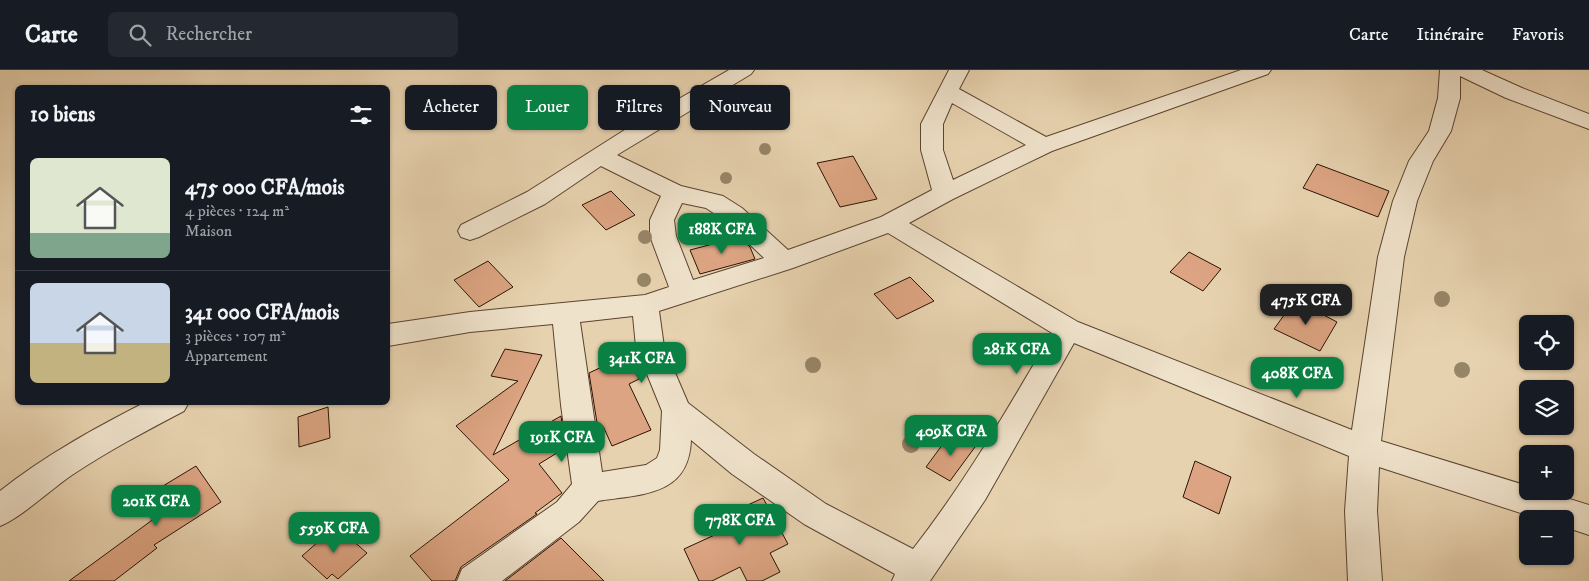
<!DOCTYPE html>
<html lang="fr">
<head>
<meta charset="utf-8">
<style>
  :root { --surface:#171b24; --page:#242831; --text:#f1f3f6; --muted:#9ea1a6; --line:#363941; --accent:#0b8043 }
  body { margin:0; font-family:"IM FELL DW Pica",serif; background:var(--page); color:var(--text); height:100vh; display:flex; flex-direction:column; font-size:19px; white-space:nowrap }
  * { box-sizing:border-box; margin:0 }
  p { font-size:16px; color:var(--muted) }
  .icon { flex:none; width:28px; height:28px; fill:none; stroke:currentColor; stroke-width:2; stroke-linecap:round; stroke-linejoin:round }
  .map { position:relative; flex:1; overflow:hidden }
  .side { position:absolute; left:15px; top:15px; width:375px; height:320px; display:flex; flex-direction:column; background:var(--surface); border-radius:8px; box-shadow:0 1px 4px #0004 }
  .side>* { flex:none }
  .guide { position:absolute; left:405px; top:15px; width:475px; height:45px; display:flex; gap:10px }
  .tools { position:absolute; left:1519px; top:245px; display:grid; gap:10px }
  .tools a { display:grid; place-items:center; width:55px; height:55px; border-radius:8px; background:var(--surface); box-shadow:0 1px 4px #0004; font-size:25px }
  .price { position:absolute; translate:-50% -42px; padding:0 11px; border-radius:10px; background:var(--accent); color:#fff; font-size:16px; line-height:32px; filter:drop-shadow(0 1px 2px #0008) }
  .price::after { content:''; position:absolute; left:50%; top:30px; width:15px; height:11px; margin-left:-8px; background:inherit; clip-path:polygon(0 0,100% 0,50% 100%) }
  .price.selected { background:#222; color:#fff }
  ul { padding:0; list-style:none }
  li { display:flex; align-items:center; gap:15px; height:125px; padding:0 15px }
  li+li { border-top:1px solid var(--line) }
  li span { display:grid; place-items:center; flex:none; width:140px; height:100px; border-radius:8px; color:#555 }
  li>.icon { margin-inline-start:auto }
  span .icon { width:60px; height:60px; fill:#fffc; stroke-width:1 }
  li b { font-size:21px }
  h2 { display:flex; justify-content:space-between; align-items:center; height:60px; padding:0 15px; font-size:21px }
  .tag { padding:0 18px; border-radius:8px; background:var(--surface); box-shadow:0 1px 4px #0004; font-size:18px; line-height:45px }
  .tag.selected { background:var(--accent); color:#fff }
  header { display:flex; align-items:center; gap:30px; box-sizing:border-box; height:70px; padding:0 25px; background:var(--surface); border-bottom:1px solid var(--line) }
  header strong { font-size:24px }
  nav { display:flex; gap:28px; margin-inline-start:auto; font-size:18px }
  .search { width:350px; height:45px; background:var(--page); display:flex; align-items:center; gap:12px; box-sizing:border-box; padding:0 18px; border-radius:8px; color:var(--muted); font-size:19px }
  .map>svg:first-child { display:block }
  .building { fill:#dca482; stroke:#2c1303 }
  .lines { fill:none; stroke-linecap:round; stroke-linejoin:round }
  .street-casing { stroke:#5b432e; stroke-width:2 }
  .street { fill:#efe2cb; fill-rule:evenodd }
  .tree { fill:#978567 }
</style>
</head>
<body>
<header>
<strong>Carte</strong>
<div class="search"><svg class="icon" aria-label="search" viewBox="0 0 24 24"><circle cx="10" cy="10" r="6"/><path d="M15 15l6 6"/></svg>Rechercher</div>
<nav><a>Carte</a><a>Itinéraire</a><a>Favoris</a></nav>
</header>
<div class="map">
<svg width="1589" height="511" viewBox="0 0 1589 511">
  <rect width="100%" height="100%" fill="#e7d2af"/>
  <filter id="stains"><feTurbulence type="fractalNoise" baseFrequency=".004" numOctaves="4"/><feColorMatrix values="0 0 0 0 .2 0 0 0 0 .09 0 0 0 0 .02 0 0 0 .5 -.17"/></filter>
  <radialGradient id="worn" r=".72"><stop offset=".6" stop-color="#630" stop-opacity="0"/><stop offset="1" stop-color="#630" stop-opacity=".3"/></radialGradient>
  <path class="building" d="M853,86l24,43 -37,8 -23,-44z
    M1317,94l72,27 -11,26 -75,-29z
    M611,121l24,24 -29,15 -24,-25z
    M739,167l11,10 5,12 -55,15 -10,-24z
    M1189,182l32,17 -18,22 -33,-19z
    M488,191l25,26 -34,20 -25,-27z
    M910,207l24,24 -37,18 -23,-25z
    M1295,230l42,22 -17,29 -46,-22z
    M505,279l37,6 -49,100 68,-39 4,32 -26,16 23,29 -27,20 2,1 -76,53 -6,14h-23l-22,-25 99,-76 -53,-54 62,-45 -27,-5z
    M625,286l14,23 -10,5 22,46 -39,16 -9,-20 -5,3 -9,-56z
    M328,337l2,31 -31,9 -1,-30z
    M951,363l24,14 -25,34 -24,-14z
    M1195,391l36,16 -12,37 -36,-17z
    M196,396l25,36 -67,43 3,3 -43,33h-45l101,-74 -12,-18z
    M763,428l25,46 -18,9 10,19 -18,9h-15l-7,-14 -28,14h-13l-15,-32 48,-22 -6,-12z
    M336,456l31,27 -29,26 -6,-5 -5,5 -25,-23z
    M561,468l43,43h-99z"/>
  <g class="lines">
    <defs>
      <path id="street" d="M729,0h25l-3,4 -134,81 64,31 42,10 19,12 46,42 93,-33 51,-27 -11,-40v-26l28,-54h20l-10,19 87,48 195,-67h30l-3,4 -216,77 -99,48 -44,24 169,99 274,108 26,-173 15,-56 16,-40 20,-30 9,-33 2,-28h42l40,18 67,26v15l-83,-31 -46,-22v22l-9,33 -18,30 -16,40 -13,56 -23,184 147,45v5h16l45,14v30l-24,-8v-8h-26l-160,-52 -2,44 5,70h-34l-3,-70 4,-55 -275,-113 -89,157 -55,81h-38l3,-7 -91,-50 -72,-50 -41,-34c-2,56 -49,54 -93,61l-19,21 -77,59h-45l5,-12 95,-67 15,-18 -11,-79 -8,-81 -83,8 -82,14v-22l82,-12 175,-17 24,-8 -19,-51v-16l11,-24 -60,-30 -56,38 -66,33 -9,3 -9,-3 -3,-6 3,-6 66,-33 96,-61zM952,33l74,42 -73,35 -10,-30v-26zM682,133l24,5 18,12 40,38 -71,22 -17,-44 -2,-16zM888,163l164,100c-43,74 -86,148 -139,216l-87,-45 -72,-50 -66,-51 -24,-56 -5,-36 134,-43zM633,246l3,31 26,64 -2,39 -3,8 -11,7 -44,7 -22,-150z
        M146,332h43l-5,9c-38,20 -76,40 -112,64 -22,15 -50,42 -72,51v-35c44,-35 95,-63 146,-89z"/>
    </defs>
    <use href="#street" class="street-casing"/>
    <use href="#street" class="street"/>
  </g>
  <g class="tree">
    <circle cx="765" cy="79" r="6"/>
    <circle cx="726" cy="108" r="6"/>
    <circle cx="645" cy="167" r="7"/>
    <circle cx="644" cy="210" r="7"/>
    <circle cx="1442" cy="229" r="8"/>
    <circle cx="813" cy="295" r="8"/>
    <circle cx="1462" cy="300" r="8"/>
    <circle cx="911" cy="374" r="9"/>
  </g>
  <rect width="100%" height="100%" filter="url(#stains)"/>
  <rect width="100%" height="100%" fill="url(#worn)"/>
</svg>
<div class="tools">
<a><svg class="icon" aria-label="locate" viewBox="0 0 24 24"><circle cx="12" cy="12" r="6"/><path d="M12 2v4M12 18v4M2 12h4M18 12h4"/></svg></a>
<a><svg class="icon" aria-label="layers" viewBox="0 0 24 24"><path d="M12 4l9 5-9 5-9-5zM3 14l9 5 9-5"/></svg></a>
<a>+</a>
<a>−</a>
</div>
<b class="price" style="left:722px;top:185px">188K CFA</b>
<b class="price selected" style="left:1306px;top:256px">475K CFA</b>
<b class="price" style="left:1017px;top:305px">281K CFA</b>
<b class="price" style="left:642px;top:314px">341K CFA</b>
<b class="price" style="left:1297px;top:329px">408K CFA</b>
<b class="price" style="left:951px;top:387px">409K CFA</b>
<b class="price" style="left:562px;top:393px">191K CFA</b>
<b class="price" style="left:156px;top:457px">201K CFA</b>
<b class="price" style="left:740px;top:476px">778K CFA</b>
<b class="price" style="left:334px;top:484px">559K CFA</b>
<div class="guide">
<a class="tag">Acheter</a>
<a class="tag selected">Louer</a>
<a class="tag">Filtres</a>
<a class="tag">Nouveau</a>
</div>
<section class="side">
<h2>10 biens<svg class="icon" aria-label="filters" viewBox="0 0 24 24"><path d="M4 7h16M4 17h16"/><circle cx="9" cy="7" r="2"/><circle cx="15" cy="17" r="2"/></svg></h2>
<ul>
<li><span style="background:linear-gradient(#dfe7d0 75%,#7fa58c 0)"><svg class="icon" aria-label="home" viewBox="0 0 24 24"><path d="M3 11l9-7 9 7M6 9v11h12V9"/></svg></span><div><b>475 000 CFA/mois</b><p>4 pièces · 124 m²</p><p>Maison</p></div></li>
<li><span style="background:linear-gradient(#c9d6e8 60%,#c2b280 0)"><svg class="icon" aria-label="home" viewBox="0 0 24 24"><path d="M3 11l9-7 9 7M6 9v11h12V9"/></svg></span><div><b>341 000 CFA/mois</b><p>3 pièces · 107 m²</p><p>Appartement</p></div></li>
</ul>
</section>
</div>
</body>
</html>
